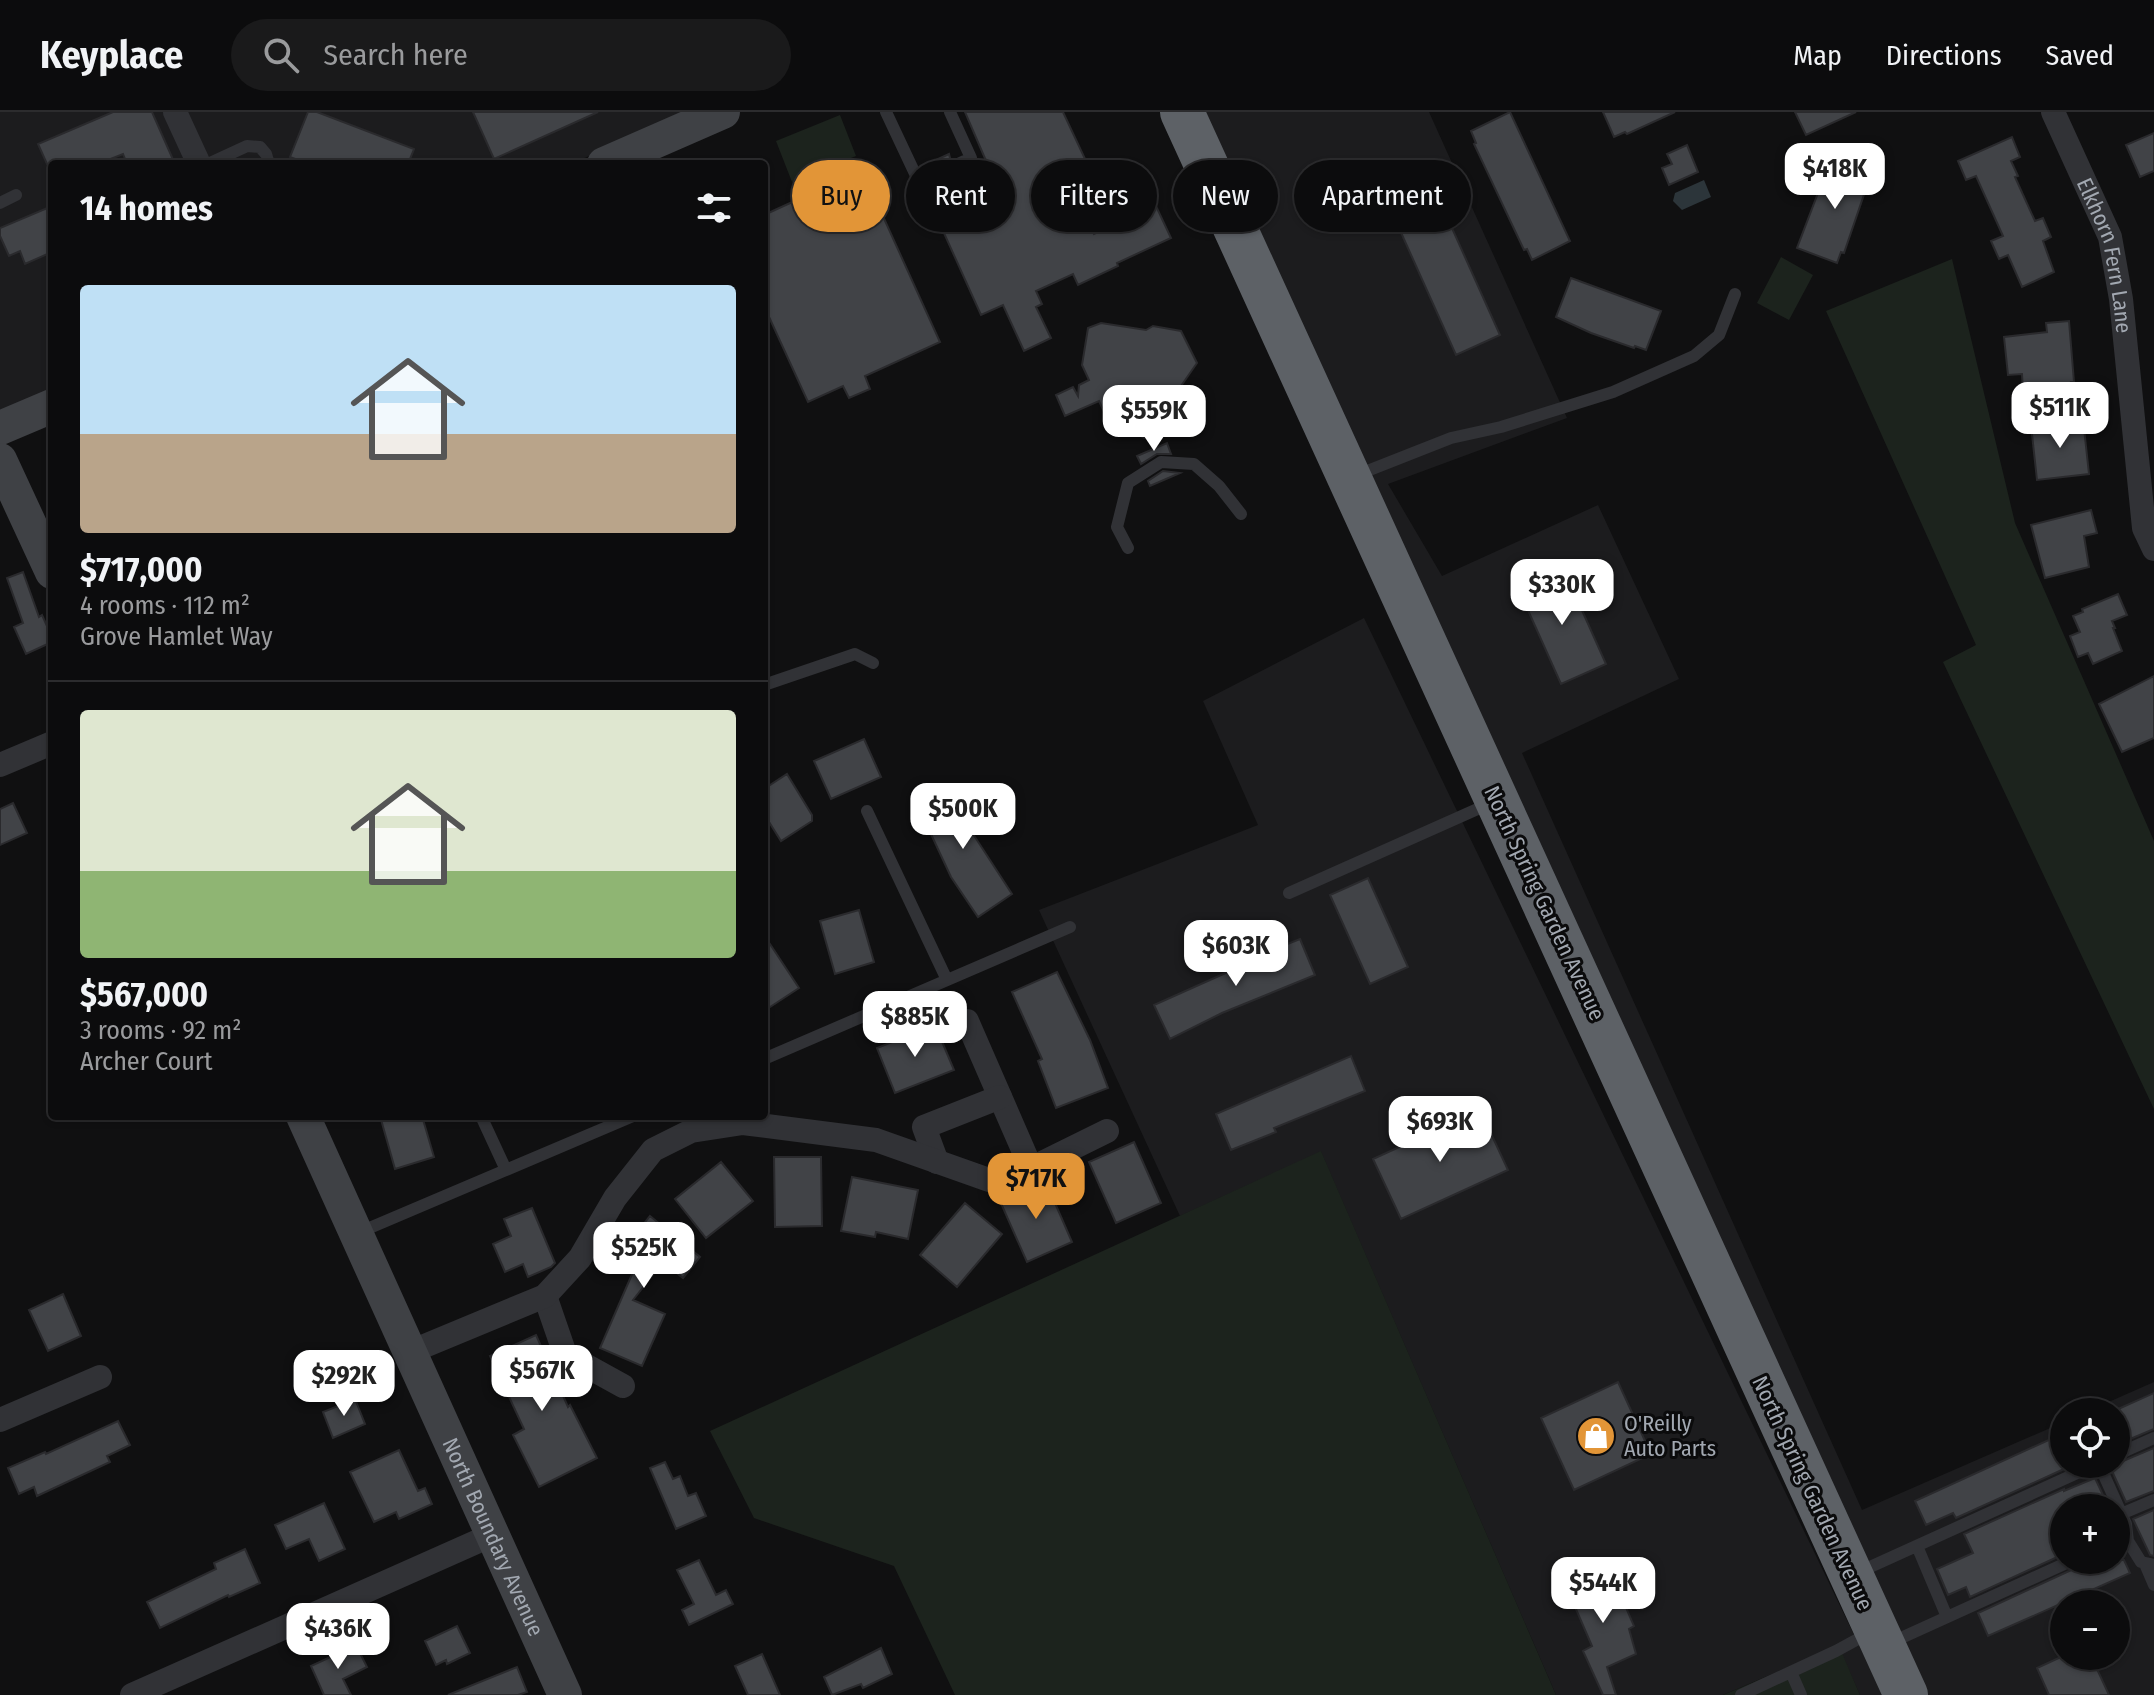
<!DOCTYPE html>
<html lang="en">
<head>
<meta charset="utf-8">
<style>
  :root { --surface:#0c0c0d; --page:#1a1a1b; --text:#f1f3f6; --muted:#9a9b9d; --line:#2c2c2e; --accent:#e29537 }
  body { margin:0; font-family:"Fira Sans Condensed",sans-serif; background:var(--page); color:var(--text); height:100vh; display:flex; flex-direction:column; font-size:30px; white-space:nowrap }
  * { box-sizing:border-box; margin:0 }
  p { font-size:26px; color:var(--muted) }
  .icon { flex:none; width:44px; height:44px; fill:none; stroke:currentColor; stroke-width:2; stroke-linecap:round; stroke-linejoin:round }
  .map { position:relative; flex:1; overflow:hidden }
  .panel { position:absolute; left:48px; top:48px; width:720px; height:960px; display:flex; flex-direction:column; background:var(--surface); border-radius:8px; box-shadow:0 2px 6px #0004,0 0 0 2px var(--line) }
  .panel>* { flex:none }
  .top-card { position:absolute; left:792px; top:48px; width:760px; height:72px; display:flex; gap:16px }
  .buttons { position:absolute; left:2050px; top:1286px; display:grid; gap:16px }
  .buttons a { display:grid; place-items:center; width:80px; height:80px; border-radius:50%; background:var(--surface); box-shadow:0 2px 6px #0004,0 0 0 2px var(--line); font-size:40px }
  .price { position:absolute; translate:-50% -68px; padding:0 18px; border-radius:16px; background:#fff; color:#222; font-size:26px; line-height:52px; filter:drop-shadow(0 2px 4px #0008) }
  .price::after { content:''; position:absolute; left:50%; top:48px; width:24px; height:18px; margin-left:-12px; background:inherit; clip-path:polygon(0 0,100% 0,50% 100%) }
  .price.on { background:var(--accent); color:#111 }
  ul { padding:0; list-style:none }
  li { display:grid; align-content:center; gap:16px; height:424px; padding:0 32px }
  li+li { border-top:2px solid var(--line) }
  li span { display:grid; place-items:center; height:248px; border-radius:8px; color:#555 }
  li>.icon { margin-inline-start:auto }
  span .icon { width:144px; height:144px; fill:#fffc; stroke-width:1 }
  li b { font-size:34px }
  h2 { display:flex; justify-content:space-between; align-items:center; height:96px; padding:0 32px; font-size:34px }
  .chip { padding:0 28px; border-radius:36px; background:var(--surface); box-shadow:0 2px 6px #0004,0 0 0 2px var(--line); font-size:28px; line-height:72px }
  .chip.on { background:var(--accent); color:#111 }
  header { display:flex; align-items:center; gap:48px; box-sizing:border-box; height:112px; padding:0 40px; background:var(--surface); border-bottom:2px solid var(--line) }
  header strong { font-size:38px }
  nav { display:flex; gap:44px; margin-inline-start:auto; font-size:28px }
  .search { width:560px; height:72px; background:var(--page); display:flex; align-items:center; gap:20px; box-sizing:border-box; padding:0 28px; border-radius:44px; color:var(--muted); font-size:30px }
  .map>svg:first-child { display:block }
  .built { fill:#1c1c1e; fill-rule:evenodd }
  .green { fill:#1c231d }
  .water { fill:#2c353a }
  .building { fill:#414347; stroke:#2a2a2d; stroke-width:2 }
  .lines { fill:none; stroke-linecap:round; stroke-linejoin:round }
  .lane { stroke:#313236; stroke-width:12 }
  .street { stroke:#313236; stroke-width:24 }
  .secondary { stroke:#3f4145; stroke-width:34 }
  .highway { stroke:#5d6166; stroke-width:44 }
  .labels { text-anchor:middle; stroke-width:6; stroke-linejoin:round; paint-order:stroke }
  .street-label { font-size:22px; fill:#a2a8b1; stroke:#0b0b0c }
  .poi-label { font-size:22px; fill:#a2a8b1; stroke:#0b0b0c; text-anchor:start }
</style>
</head>
<body>
<header>
<strong>Keyplace</strong>
<div class="search"><svg class="icon" aria-label="search" viewBox="0 0 24 24"><circle cx="10" cy="10" r="6"/><path d="M15 15l6 6"/></svg>Search here</div>
<nav><a>Map</a><a>Directions</a><a>Saved</a></nav>
</header>
<div class="map">
<svg width="2154" height="1583" viewBox="0 0 2154 1583">
  <rect width="100%" height="100%" fill="#101011"/>
  <path class="built" d="M0,0h164l24,52h-136v229l-52,23z
    M186,0h502l-117,52h-361z
    M1199,0h230l138,306 -179,66 54,92 156,-71 81,174 -157,74 340,757 202,-88v42h52v-52h-30l68,-30v313h-237zM2064,1396h52v52h-52zM2064,1492h52v52h-52z
    M1364,506l519,1077h-23l-22,-49 -115,49h-167l-235,-543 -141,64 -141,-306 219,-85 -55,-124z"/>
  <path class="green" d="M840,3l16,41 -64,26 -16,-41z
    M1781,145l32,18 -24,45 -32,-17z
    M1952,147l63,264 139,318v268l-211,-447 33,-17 -150,-334z
    M1321,1039l235,544h-601l-61,-129 -140,-48 -44,-87z
    M1839,1534l21,49h-137z"/>
  <path class="water" d="M1704,68l7,17 -29,13 -9,-9 2,-8z"/>
  <path class="building" d="M113,0h39l23,52h-48l-4,-10 -25,10h-51l-9,-20z
    M308,0h9l97,37 -6,15h-100l-18,-7z
    M473,0h125l-104,47z
    M965,0h98l23,49 -20,10 28,63 62,-28 15,32 -54,25 1,3 -40,19 -5,-11 -37,17 6,13 -6,3 15,31 -27,13 -21,-46 -22,10 -56,-124 10,-4 4,-10 -4,-8 -9,-1 -1,-3 24,-11 1,4 -4,4v7l6,6h7l28,-12z
    M1510,0l60,129 -38,19 -5,-11 -3,1 -50,-106 2,-1 -5,-12z
    M1603,0h72l-48,22 -2,-2 -11,5z
    M1795,0h61l-50,23z
    M2154,21v38l-14,6 -14,-32z
    M2012,25l8,20 -9,4 7,15 -3,1 20,44 8,-3 8,19 -8,4 11,31 -32,15 -14,-32 -9,4 -8,-18 12,-5 -27,-60 -10,4 -8,-19z
    M1687,33l11,27 -29,13 -7,-17 10,-4 -5,-10z
    M1831,47l40,15 -27,79 -3,-1 -4,11 -40,-15z
    M1425,56l75,167 -44,20 -75,-167z
    M862,58l78,172 -75,34 5,13 -21,9 -6,-12 -35,16 -44,-96v-91z
    M52,94v46l-27,12 -5,-13 -11,5 -9,-20v-8z
    M1571,166l90,33 -15,39 -11,-4 -1,2 -43,-15 -35,-16z
    M2069,209l5,61h-3l1,5 -49,5 -1,-18 -14,1 -4,-38 43,-5 -1,-9z
    M1101,211l45,7 7,-4 28,5 16,32 -16,23 -10,4 -27,48 -38,-22 -7,-15 -34,15 -9,-21 17,-8 5,9 1,-11 10,-5 -7,-15 6,-37z
    M2083,307l6,55 -52,6 -6,-55z
    M1167,331l4,11h-14l-16,10 -4,-8z
    M1163,359l17,2 -30,13 -2,-5z
    M2091,398l6,23 -13,3 5,31 -44,11 -14,-53z
    M1564,458l42,94 -45,20 -42,-94z
    M23,460l16,45 3,-2 10,22v5l-26,12 -12,-27 9,-4 -16,-45z
    M2118,482l9,21 -15,6 3,7h-2l9,23 -29,13 -5,-11 -10,4 -8,-21 10,-4 -7,-16 10,-4 -1,-3z
    M2154,564v62l-32,14 -23,-48z
    M864,627l17,38 -50,22 -17,-38z
    M787,662l25,41v6l-31,20 -17,-27v-25z
    M953,673l22,48 -2,1 39,60 -34,23 -27,-40 -35,-75z
    M13,691l14,30 -27,12v-36z
    M1368,766l40,89 -38,17 -40,-89z
    M859,798l15,52 -39,12 -15,-53z
    M764,823l35,53 -35,23z
    M1300,827l15,36 -93,38 -52,26 -16,-34 85,-38 -2,-3z
    M1057,860l33,68 18,48 -52,20 -18,-47 4,-2 -30,-67z
    M935,913l19,45 -59,23 -18,-45z
    M1351,944l14,35 -91,37 2,4 -45,18 -15,-36z
    M1480,998l28,60 -107,49 -28,-60z
    M380,1004h42l12,41 -39,12z
    M1134,1030l27,61 -45,20 -27,-61z
    M774,1045h47l1,69 -47,1z
    M721,1050l32,39 -47,37 -31,-39z
    M852,1065l66,13 -10,49 -32,-7 -1,5 -34,-6z
    M1045,1068l27,62 -45,20 -27,-61z
    M965,1091l37,31 -45,53 -37,-32z
    M532,1096l23,55 -4,4 -23,10 -5,-13 -18,8 -12,-28 18,-8 -7,-17z
    M650,1104l50,41 -17,21 -20,-16 -30,38 32,14 -23,52 -42,-18 33,-76 -16,-14z
    M63,1182l18,42 -33,15 -19,-41z
    M536,1223l32,72 2,-2 27,53 -58,29 -26,-52 11,-6 -34,-73z
    M1618,1270l33,72 -77,36 -33,-72z
    M2154,1281v36l-38,16v-35z
    M355,1287l10,25 -32,14 -10,-26z
    M118,1309l12,24 -23,11 3,6 -73,34 -3,-9 -15,7 -11,-26 37,-16 1,2z
    M2064,1321v36l-108,49 -3,-5 -27,12 -11,-24z
    M2154,1336v43l-28,11 -14,-31 4,-2v-5z
    M399,1338l19,41 7,-3 7,16 -33,15 -3,-7 -22,10 -24,-50z
    M665,1350l8,17 7,-3 8,20 8,-3 10,23 -30,13 -26,-61z
    M2095,1366l14,30h-45v46l-94,43 -4,-10 -18,8 -11,-26 36,-16 -9,-19 100,-45v2z
    M324,1391l21,46 -26,12 -10,-22 -23,10 -11,-24z
    M2154,1398v46l-4,-1 -17,-36z
    M245,1437l15,34 -31,14 -1,-2 -68,33 -13,-26 69,-33 -2,-6z
    M699,1448l17,35 10,-5 7,14 -44,21 -7,-15 12,-6 -17,-34z
    M2093,1448h31l6,13 -142,63 -10,-23z
    M1609,1456l25,58 -5,3 7,25 -29,13 9,28h-13l-20,-44 9,-5 -26,-60z
    M457,1514l13,27 -23,11 -1,-4 -10,5 -11,-24z
    M356,1533l11,22 -24,12 8,16h-27l-13,-29z
    M881,1536l11,26 -29,14 -2,-4 -29,11 -8,-18z
    M762,1542l18,41h-32l-13,-29z
    M2063,1544h28l18,39h-60l-12,-27z
    M517,1555l10,25 -9,3h-70z"/>
  <g class="lines">
    <path class="lane" d="M886,0l32,68 12,-4
      M950,0l21,46 -17,8
      M208,52l39,-18 13,1 6,7 3,10
      M0,91l16,-8
      M1357,363l94,-37 50,-11 112,-35 81,-36 25,-21 16,-41
      M1128,436l-11,-21 11,-44 33,-21 33,2 25,22 22,28
      M764,573l91,-31 18,9
      M867,699l80,169
      M1289,781l202,-90
      M764,947l306,-132
      M481,1004l25,54
      M360,1120l273,-116
      M2116,1343l38,-17
      M2099,1352l27,60 2,17
      M2121,1402l33,-14
      M2116,1429h12l13,21 13,3
      M1917,1434l30,71
      M2145,1452l9,21
      M1859,1460l238,-108
      M1890,1531l183,-83
      M1791,1560l10,23
      M1741,1583l95,-44 33,-18"/>
    <g class="street">
      <path d="M175,0l24,52"/>
      <path id="s1" d="M2053,0l57,125 11,62 23,229 10,21"/>
      <path d="M0,653l52,-22"/>
      <path d="M967,909l64,147"/>
      <path d="M937,1050l-13,-35 76,-30"/>
      <path d="M545,1184l20,58 58,32"/>
      <path d="M410,1240l135,-56 35,-38 35,-60 38,-48 38,-19 52,-8 133,17 113,40 29,-5 89,-44"/>
      <path d="M0,1308l100,-43"/>
      <path d="M132,1583l360,-160"/>
    </g>
    <g class="secondary">
      <path d="M604,52l119,-52"/>
      <path d="M0,316l52,-22"/>
      <path d="M0,348l52,112"/>
      <path id="s2" d="M303,1004l262,579"/>
    </g>
    <path class="highway" d="M1182,0l724,1583"/>
  </g>
  <defs>
    <symbol id="shop-disc" viewBox="-11 -11 22 22"><circle r="9.5" fill="#e29537" stroke="#0b0b0c"/><path d="M-5-2.5h2.3a2.7 3.5 0 0 1 5.4 0H5L5.5 6h-11ZM-1.5-2.5h3a1.5 2.3 0 0 0-3 0Z" fill="#fff"/></symbol>
  </defs>
  <g fill-rule="evenodd">
    <use href="#shop-disc" x="1574" y="1302" width="44" height="44"/>
  </g>
  <g class="labels">
    <g class="street-label">
      <text dy="8" stroke="none"><textPath href="#s1" startOffset="154">Elkhorn Fern Lane</textPath></text>
      <text transform="translate(1545 791) rotate(65)" y="8">North Spring Garden Avenue</text>
      <text transform="translate(1813 1381) rotate(65)" y="8">North Spring Garden Avenue</text>
      <text dy="8" stroke="none"><textPath href="#s2" startOffset="462">North Boundary Avenue</textPath></text>
    </g>
    <g class="poi-label">
      <text x="1624" y="1319">O'Reilly<tspan x="1624" dy="25">Auto Parts</tspan></text>
    </g>
  </g>
</svg>
<div class="buttons">
<a><svg class="icon" aria-label="locate" viewBox="0 0 24 24"><circle cx="12" cy="12" r="6"/><path d="M12 2v4M12 18v4M2 12h4M18 12h4"/></svg></a>
<a>+</a>
<a>−</a>
</div>
<b class="price" style="left:1835px;top:99px">$418K</b>
<b class="price" style="left:2060px;top:338px">$511K</b>
<b class="price" style="left:1154px;top:341px">$559K</b>
<b class="price" style="left:1562px;top:515px">$330K</b>
<b class="price" style="left:963px;top:739px">$500K</b>
<b class="price" style="left:1236px;top:876px">$603K</b>
<b class="price" style="left:915px;top:947px">$885K</b>
<b class="price" style="left:1440px;top:1052px">$693K</b>
<b class="price on" style="left:1036px;top:1109px">$717K</b>
<b class="price" style="left:644px;top:1178px">$525K</b>
<b class="price" style="left:542px;top:1301px">$567K</b>
<b class="price" style="left:344px;top:1306px">$292K</b>
<b class="price" style="left:1603px;top:1513px">$544K</b>
<b class="price" style="left:338px;top:1559px">$436K</b>
<div class="top-card">
<a class="chip on">Buy</a>
<a class="chip">Rent</a>
<a class="chip">Filters</a>
<a class="chip">New</a>
<a class="chip">Apartment</a>
</div>
<section class="panel">
<h2>14 homes<svg class="icon" aria-label="filters" viewBox="0 0 24 24"><path d="M4 7h16M4 17h16"/><circle cx="9" cy="7" r="2"/><circle cx="15" cy="17" r="2"/></svg></h2>
<ul>
<li><span style="background:linear-gradient(#bfe0f5 60%,#b9a48a 0)"><svg class="icon" aria-label="home" viewBox="0 0 24 24"><path d="M3 11l9-7 9 7M6 9v11h12V9"/></svg></span><div><b>$717,000</b><p>4 rooms · 112 m²</p><p>Grove Hamlet Way</p></div></li>
<li><span style="background:linear-gradient(#dfe7d0 65%,#8fb573 0)"><svg class="icon" aria-label="home" viewBox="0 0 24 24"><path d="M3 11l9-7 9 7M6 9v11h12V9"/></svg></span><div><b>$567,000</b><p>3 rooms · 92 m²</p><p>Archer Court</p></div></li>
</ul>
</section>
</div>
</body>
</html>
